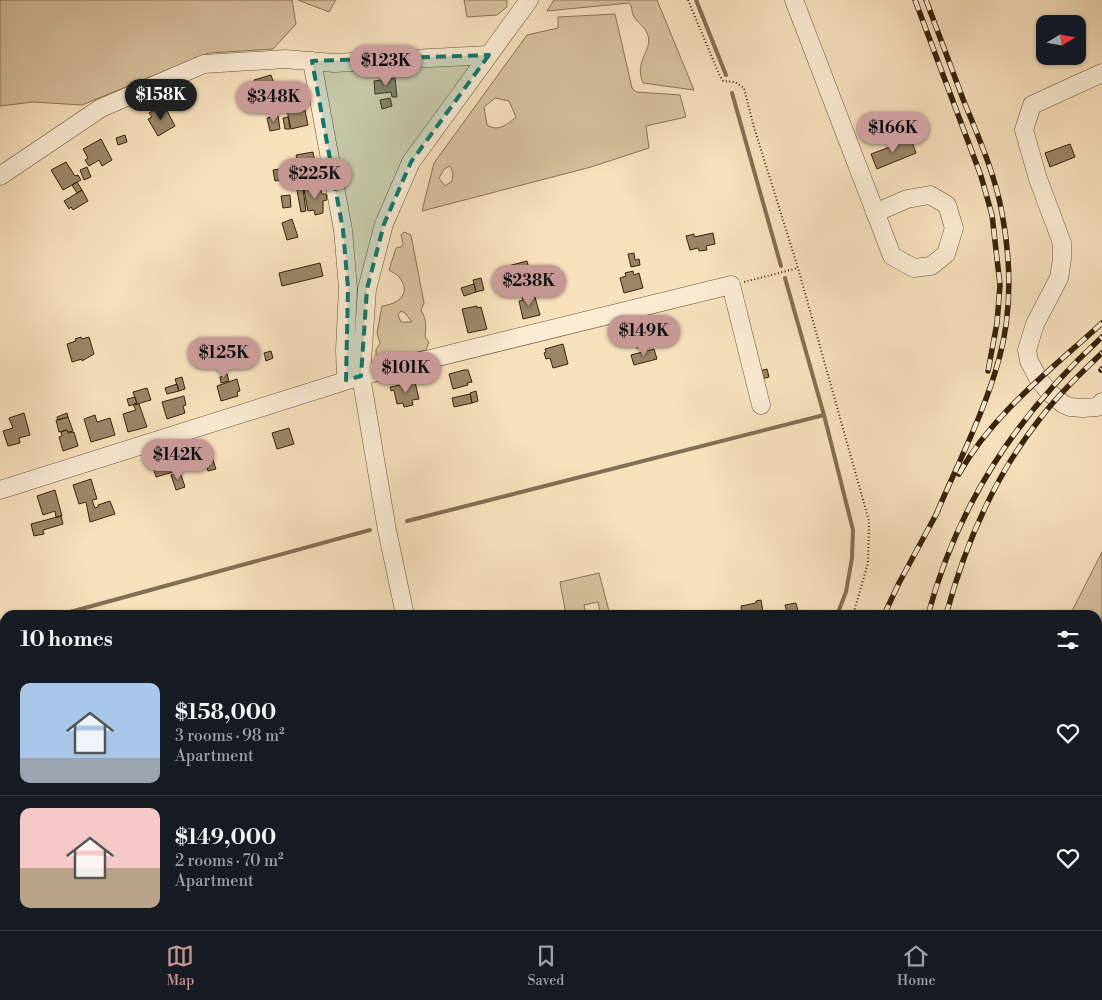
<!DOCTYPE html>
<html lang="en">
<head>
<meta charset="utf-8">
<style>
  :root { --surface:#171b24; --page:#242831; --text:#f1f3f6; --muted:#9ea1a6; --line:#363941; --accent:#c59692 }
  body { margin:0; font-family:"Libre Bodoni",serif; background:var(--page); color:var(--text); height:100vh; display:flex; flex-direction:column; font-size:19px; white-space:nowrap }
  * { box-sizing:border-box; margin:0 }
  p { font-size:16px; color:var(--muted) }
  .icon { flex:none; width:28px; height:28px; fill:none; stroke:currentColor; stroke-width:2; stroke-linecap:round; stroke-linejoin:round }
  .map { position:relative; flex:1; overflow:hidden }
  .sheet { position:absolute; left:0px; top:610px; width:1102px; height:320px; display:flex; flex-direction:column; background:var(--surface); border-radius:15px 15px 0 0; box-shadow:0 1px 4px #0004 }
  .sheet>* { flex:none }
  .needle { width:32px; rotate:79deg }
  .tools { position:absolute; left:1036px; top:15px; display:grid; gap:10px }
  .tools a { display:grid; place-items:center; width:50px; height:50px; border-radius:10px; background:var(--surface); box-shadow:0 1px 4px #0004; font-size:25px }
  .price { position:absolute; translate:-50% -42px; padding:0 11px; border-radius:18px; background:var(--accent); color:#111; font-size:16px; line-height:32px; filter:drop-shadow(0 1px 2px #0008) }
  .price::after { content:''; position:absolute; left:50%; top:30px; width:15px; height:11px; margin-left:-8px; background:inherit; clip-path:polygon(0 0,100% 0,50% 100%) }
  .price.current { background:#222; color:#fff }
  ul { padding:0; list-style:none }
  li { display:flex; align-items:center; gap:15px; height:125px; padding:0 20px }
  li+li { border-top:1px solid var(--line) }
  li span { display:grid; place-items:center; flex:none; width:140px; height:100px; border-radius:10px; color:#555 }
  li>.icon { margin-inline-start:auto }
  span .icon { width:60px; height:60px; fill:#fffc; stroke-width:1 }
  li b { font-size:21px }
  h2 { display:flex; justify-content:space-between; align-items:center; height:60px; padding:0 20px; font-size:21px }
  .dock { display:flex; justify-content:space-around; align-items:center; height:70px; border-top:1px solid var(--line); background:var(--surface); font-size:14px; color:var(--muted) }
  .dock a { display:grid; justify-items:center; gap:2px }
  .dock .current { color:var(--accent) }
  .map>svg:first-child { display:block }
  .green { fill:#d7c09e; stroke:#887254; fill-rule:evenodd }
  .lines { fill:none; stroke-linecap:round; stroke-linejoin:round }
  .stream { stroke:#846e51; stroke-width:4 }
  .building { fill:#9b8567; stroke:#38230b }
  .minor-casing { stroke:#685237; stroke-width:19 }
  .path { stroke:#38230b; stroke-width:2; stroke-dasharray:1 2.5; stroke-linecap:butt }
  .minor { stroke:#faebd3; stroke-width:18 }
  .rail-casing { stroke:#38230b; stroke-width:5.5 }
  .rail { stroke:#faebd3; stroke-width:4; stroke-dasharray:11; stroke-linecap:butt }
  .marked { fill:#0f766e; fill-opacity:0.2; stroke:#0f766e; stroke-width:4; stroke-dasharray:10 6; stroke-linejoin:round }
</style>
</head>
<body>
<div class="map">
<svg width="1102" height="930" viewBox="0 0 1102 930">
  <rect width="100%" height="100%" fill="#f7e0bc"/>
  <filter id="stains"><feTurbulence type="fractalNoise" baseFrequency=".004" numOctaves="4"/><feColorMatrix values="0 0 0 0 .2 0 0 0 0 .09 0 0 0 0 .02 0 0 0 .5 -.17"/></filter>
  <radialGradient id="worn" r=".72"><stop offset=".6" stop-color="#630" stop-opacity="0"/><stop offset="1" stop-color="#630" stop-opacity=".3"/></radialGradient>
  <path class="green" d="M0,0h292l4,24 -23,25 -64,4 -127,52 -49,-3 -33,4z
    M298,0h38l-7,12z
    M464,0h43v7l-10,8 -30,2z
    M554,0h103l37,90 -51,-7c-10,-24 12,-33 4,-50 -2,-6 -9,-10 -13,-16 -3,-5 -1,-10 -5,-14l-82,8z
    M615,14l17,74 4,4 44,3 6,22 -40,9 3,22 -58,19 -169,44 12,-48 93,-128 31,-7v-11zM495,98l14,3 7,16c-9,8 -18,15 -29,8l-3,-18zM450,166l3,6 -1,9 -7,5 -6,-8 5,-9z
    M404,232l7,3 13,68 -3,7c6,11 5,16 4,27l4,5 -3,8 -17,4 -7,-1c-6,8 -17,7 -26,3v-6l4,-7 -3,-10 5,-27c17,-2 30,-13 17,-29 -3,-4 -6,-4 -10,-7l7,-22 5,-1 2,-3 -2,-9zM401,311l4,2 7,9h-11l-3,-7z
    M1102,552v161l-4,1v-99h-28z
    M599,573l10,38 -9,2 -2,-11 -14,3 2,10h-20l-6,-33z
    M787,925h67l-1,5h-65z"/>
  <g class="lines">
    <path class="stream" d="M696,0l30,75
      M732,93l49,173
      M785,278l39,137 29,115 -1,28 -6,34 -9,23
      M407,521l417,-106
      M59,615l311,-85
      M0,622l5,-2
      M0,780l5,-1
      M243,925l1,5"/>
  </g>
  <path class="building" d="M271,75l6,17 -17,6 -6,-18z
    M395,78l2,19h-5l-1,-5 -16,2 -1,-13z
    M390,98l2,8 -10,3 -2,-9z
    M164,105l11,21 -17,10 -10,-17 4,-2 -3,-4z
    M304,106l4,19 -17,4 -4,-19z
    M278,116l2,13 -10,2 -3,-13z
    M288,117l2,12h-5l-2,-11z
    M125,135l2,7 -9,3 -2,-7z
    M101,139l11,21 -10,6 -3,-6 -10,6 -4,-6 3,-2 -5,-9z
    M911,139l5,14 -39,16 -6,-15z
    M1070,144l5,13 -25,10 -5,-14z
    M313,152l5,26 -17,3 -1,-8 -7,2v2l-18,4 -2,-11 21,-3 -1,-3 5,-1 -2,-8z
    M66,162l9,14 3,-1 3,5 -18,10 -12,-20z
    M87,167l4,10 -7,3 -4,-10z
    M77,182l5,8 -5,3 -5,-8z
    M320,187l2,7h4l1,6 -4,1v12l-8,2 -1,-5 -6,1 -4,-21z
    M303,189l3,22 -5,1 -4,-22z
    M82,190l6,11 -15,9 -2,-3 -2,2 -5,-8z
    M290,195l1,12 -8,1 -2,-12z
    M292,219l6,18 -11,3 -5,-17z
    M713,233l2,11 -9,2 1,4 -8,1 -1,-3 -8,2 -4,-14 8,-2v3z
    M634,253l1,7 4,-1 1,6 -9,2 -3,-13z
    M527,261l4,15 -19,4 -4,-14z
    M320,263l3,13 -41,10 -3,-13z
    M633,271l1,4 5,-2 4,15 -19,5 -4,-15 6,-2 -1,-3z
    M481,278l3,12 -8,2 -3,-12z
    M474,284l2,8 -12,4 -3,-8z
    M529,294h4l1,4 1,-1 5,18 -17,4 -4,-18 4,-1 -1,-4z
    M477,306v2l4,-1 6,22 -19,4 -6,-24z
    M646,324l4,17 -3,1 1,4 -11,2 -1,-4 -5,1 -4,-16z
    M81,337l1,2 7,-2 5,17 -12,7v-2l-10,3 -5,-18 9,-3 -1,-2z
    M563,344l5,20 -15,4 -3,-10 -4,1 -2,-6 2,-1 -1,-3z
    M231,345l3,13 -7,2 -4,-13z
    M654,349l3,10 -23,6 -3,-10z
    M271,351l2,7 -7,3 -2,-8z
    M767,369l2,8 -8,2 -2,-8z
    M464,370h4l4,12 -5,1 1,2 -15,4 -4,-15z
    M227,374l2,7 -8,2 -1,-6z
    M182,377l3,12 -6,2 -4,-12z
    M237,379l3,12 -3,1 1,4 -17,5 -4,-15z
    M415,382l4,17 -7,1 1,5 -9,2 -1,-4 -6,1 -3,-14 -3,1 -1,-4z
    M177,384l2,7 -12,3 -2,-6z
    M147,388l4,12 -14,4 -4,-12z
    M476,391l2,10 -6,2 -2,-10z
    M470,394l2,9 -18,4 -2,-9z
    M184,396l2,9 -3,1 2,7 -18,6 -5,-17z
    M135,397l2,6 -8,3 -2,-7z
    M139,404l8,23 -19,5 -5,-18 13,-4 -3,-5z
    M24,413l6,22 -11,3 1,5 -12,3 -5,-15 10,-3 -4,-10z
    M67,413l1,4 -10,3 -1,-3z
    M95,415l2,7 13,-4 5,17 -24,7 -7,-23z
    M68,417l5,14 -5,1 -2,-2 -7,2 -3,-12z
    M289,428l5,16 -17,5 -5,-16z
    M67,430l1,3 6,-1 4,14 -15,5 -4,-14 3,-1 -1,-4z
    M198,445l5,16 -7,2 1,5 -5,1 -2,-4 -6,1 -4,-15z
    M168,455l2,5 3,-1 2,6 -3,1 1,6 -17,5 -5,-17z
    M212,457l4,12 -8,2 -3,-11z
    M180,472l5,15 -9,3 -5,-15z
    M91,479l6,20 -5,1 3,8 3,-1v-2l12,-4 5,13 -25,8 -4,-20 -7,2 -6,-19z
    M55,490l7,26 -6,1 -1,-6 -12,4 -6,-19z
    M61,516l2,8 -20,6 1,4 -10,2 -3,-12z
    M761,600l2,12 -5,1v2h-16l-1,-9 15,-3v-2z
    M796,603l2,8 -11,2 -2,-8z
    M559,611l1,4h-14v-1z
    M5,726v15l-5,3v-16z
    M5,800v20l-5,2v-20z
    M159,925h31l1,1 -18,4h-13z
    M256,925h14l2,5h-14z
    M304,925h21l2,5h-27v-2l4,-1z"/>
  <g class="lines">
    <defs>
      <path id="minor" d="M794,0l98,256 22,12 17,-2 15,-12 8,-26 -7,-23 -17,-10 -23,4 -32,14
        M312,61l31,169 5,58 -3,62 1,30
        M1102,73l-70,32 -8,25 14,49 24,64v16l-3,19 -24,46 -8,26 2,11 10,19 10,12 14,12 7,3 13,1 14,-1 5,-5
        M0,176l101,-68 103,-44 81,-5 49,4 155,-8
        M0,490l361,-114 370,-91 30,120
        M405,615l-18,-85 -26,-154 6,-87 17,-65 27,-62 118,-162
        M1098,738l4,-1
        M0,768l5,-1
        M430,930l17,-5"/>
    </defs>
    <use href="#minor" class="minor-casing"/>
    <path class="path" d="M688,0l31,74 4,7 12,1 9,6 9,36 45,144 71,253 -1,42 -15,52
      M744,282l54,-14
      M1098,898l4,18
      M1005,930l2,-5"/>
    <use href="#minor" class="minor"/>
    <defs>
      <path id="rail" d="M915,0l66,176 11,39 8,70 -3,38 -9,48
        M926,0c12,33 25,66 37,99 15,37 32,75 39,114 9,48 10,99 -3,146 -15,55 -42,106 -64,158
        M1101,370l1,-1
        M959,474c34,-61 93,-105 143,-151
        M884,615l15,-32 39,-72
        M928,615c30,-112 89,-200 174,-278
        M946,615c19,-70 48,-138 93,-195 18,-24 41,-46 63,-67
        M1098,646l4,-6
        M941,925l2,5
        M953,930l2,-5"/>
    </defs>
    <use href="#rail" class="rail-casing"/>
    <use href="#rail" class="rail"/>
  </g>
  <path class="marked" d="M489,55l-78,107 -27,62 -17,65 -6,87 -15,4 2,-92 -5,-58 -31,-169z"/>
  <rect width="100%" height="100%" filter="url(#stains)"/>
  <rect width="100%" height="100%" fill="url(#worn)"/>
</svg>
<div class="tools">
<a><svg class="needle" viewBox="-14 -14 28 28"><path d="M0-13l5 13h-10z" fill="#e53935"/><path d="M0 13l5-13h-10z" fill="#9ea1a6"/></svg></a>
</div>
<b class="price" style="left:386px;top:87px">$123K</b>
<b class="price current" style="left:161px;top:121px">$158K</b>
<b class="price" style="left:274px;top:123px">$348K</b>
<b class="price" style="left:893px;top:154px">$166K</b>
<b class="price" style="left:315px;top:200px">$225K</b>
<b class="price" style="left:529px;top:307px">$238K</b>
<b class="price" style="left:644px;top:357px">$149K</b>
<b class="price" style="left:224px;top:379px">$125K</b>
<b class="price" style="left:406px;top:394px">$101K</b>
<b class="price" style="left:178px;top:481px">$142K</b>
<section class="sheet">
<h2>10 homes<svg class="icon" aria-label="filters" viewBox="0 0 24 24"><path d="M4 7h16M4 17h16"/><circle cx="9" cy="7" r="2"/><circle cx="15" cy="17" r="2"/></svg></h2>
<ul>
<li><span style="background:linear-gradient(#a9c7e8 75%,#9aa5b1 0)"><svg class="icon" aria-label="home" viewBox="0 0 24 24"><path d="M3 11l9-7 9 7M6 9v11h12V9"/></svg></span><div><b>$158,000</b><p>3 rooms · 98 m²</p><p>Apartment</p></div><svg class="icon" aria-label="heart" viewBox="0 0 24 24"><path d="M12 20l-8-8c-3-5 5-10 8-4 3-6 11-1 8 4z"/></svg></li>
<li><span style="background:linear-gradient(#f6c9c9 60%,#b9a48a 0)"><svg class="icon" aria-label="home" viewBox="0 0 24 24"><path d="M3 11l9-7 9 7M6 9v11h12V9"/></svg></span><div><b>$149,000</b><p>2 rooms · 70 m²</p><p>Apartment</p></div><svg class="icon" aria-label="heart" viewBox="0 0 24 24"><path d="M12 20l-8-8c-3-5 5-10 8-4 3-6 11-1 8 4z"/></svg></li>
</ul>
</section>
</div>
<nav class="dock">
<a class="current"><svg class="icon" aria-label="map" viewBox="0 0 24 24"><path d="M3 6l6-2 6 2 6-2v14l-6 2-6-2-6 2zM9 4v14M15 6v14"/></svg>Map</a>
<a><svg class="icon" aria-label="saved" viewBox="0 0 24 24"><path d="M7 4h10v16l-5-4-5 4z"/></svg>Saved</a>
<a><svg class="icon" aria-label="home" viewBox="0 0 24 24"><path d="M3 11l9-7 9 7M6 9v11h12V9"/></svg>Home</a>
</nav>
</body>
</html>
